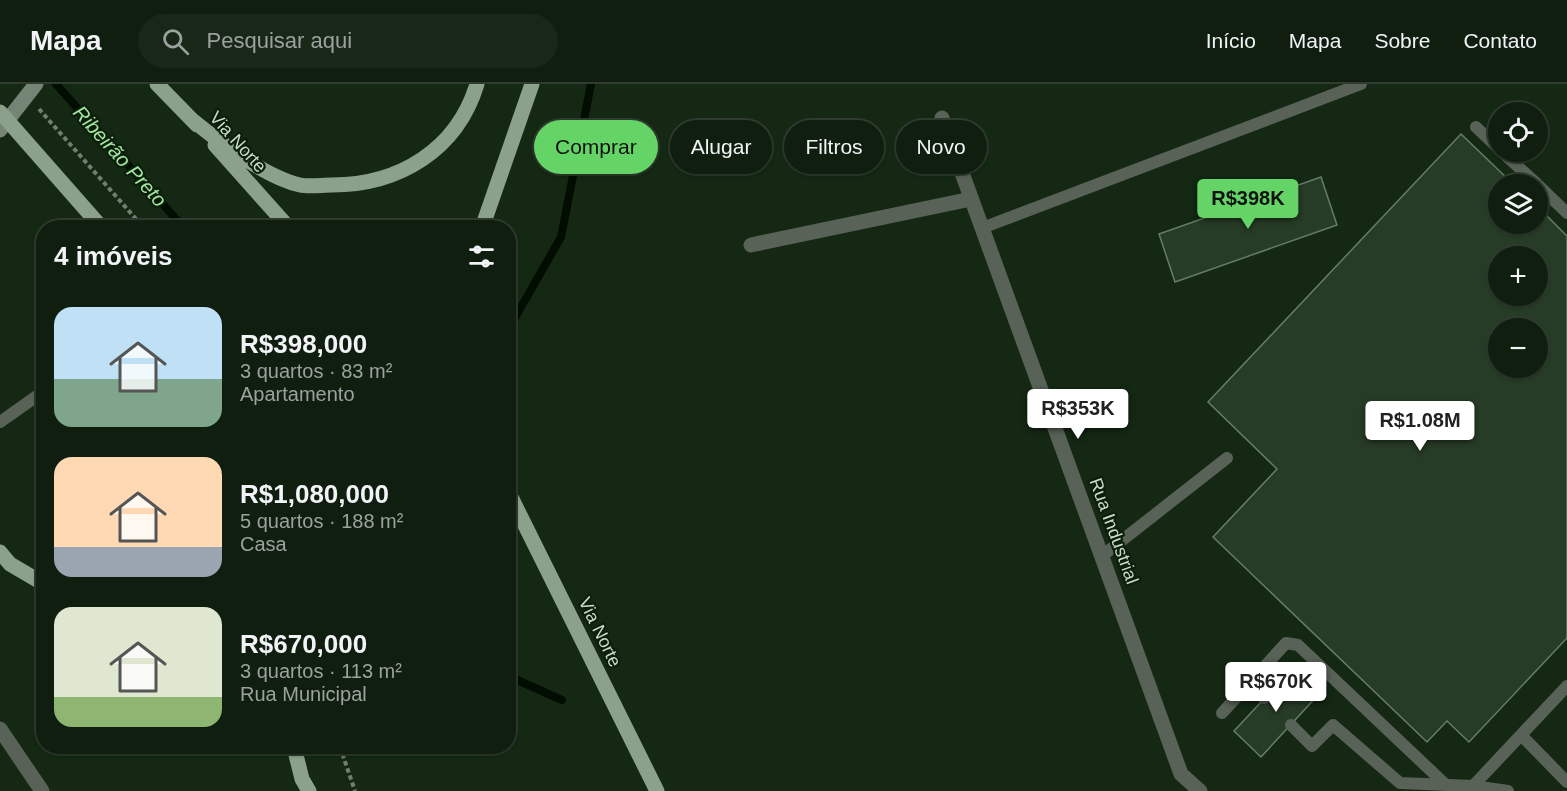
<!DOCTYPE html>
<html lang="pt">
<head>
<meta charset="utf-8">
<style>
  :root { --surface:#0f1e0f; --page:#182718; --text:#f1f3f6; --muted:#9ba29e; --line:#2f3c2f; --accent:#65d467 }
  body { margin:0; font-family:Arial,sans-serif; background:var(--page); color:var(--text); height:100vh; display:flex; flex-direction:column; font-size:22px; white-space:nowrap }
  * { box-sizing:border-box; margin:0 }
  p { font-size:20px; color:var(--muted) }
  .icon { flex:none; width:33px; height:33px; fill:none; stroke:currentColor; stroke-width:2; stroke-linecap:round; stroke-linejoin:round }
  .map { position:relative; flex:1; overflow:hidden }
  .side { position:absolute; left:36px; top:136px; width:480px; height:534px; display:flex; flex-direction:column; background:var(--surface); border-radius:24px; box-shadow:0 2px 4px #0004,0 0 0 2px var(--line) }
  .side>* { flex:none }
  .top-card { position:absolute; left:534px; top:36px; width:570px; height:54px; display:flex; gap:12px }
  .fabs { position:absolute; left:1488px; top:18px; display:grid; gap:12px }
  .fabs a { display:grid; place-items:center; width:60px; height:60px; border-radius:50%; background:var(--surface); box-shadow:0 2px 4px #0004,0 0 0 2px var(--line); font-size:30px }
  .price { position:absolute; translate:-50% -51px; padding:0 14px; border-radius:6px; background:#fff; color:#222; font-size:20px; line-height:39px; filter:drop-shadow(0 2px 3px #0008) }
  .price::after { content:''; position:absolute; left:50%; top:36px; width:18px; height:14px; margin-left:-9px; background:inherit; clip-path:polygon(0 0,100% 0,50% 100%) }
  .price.current { background:var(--accent); color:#111 }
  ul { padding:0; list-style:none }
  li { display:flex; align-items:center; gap:18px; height:150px; padding:0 18px }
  li span { display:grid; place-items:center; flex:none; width:168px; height:120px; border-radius:18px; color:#555 }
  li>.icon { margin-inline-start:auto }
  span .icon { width:72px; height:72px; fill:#fffc; stroke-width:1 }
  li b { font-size:26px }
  h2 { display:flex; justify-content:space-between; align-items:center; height:72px; padding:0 18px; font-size:26px }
  .chip { padding:0 21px; border-radius:27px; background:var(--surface); box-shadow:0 2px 4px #0004,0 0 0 2px var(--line); font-size:21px; line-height:54px }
  .chip.current { background:var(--accent); color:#111 }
  header { display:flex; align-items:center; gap:36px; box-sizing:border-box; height:84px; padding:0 30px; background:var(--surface); border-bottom:2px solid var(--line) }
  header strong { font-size:28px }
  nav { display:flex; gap:33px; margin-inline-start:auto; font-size:21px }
  .search { width:420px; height:54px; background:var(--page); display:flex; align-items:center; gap:15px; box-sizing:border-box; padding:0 21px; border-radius:33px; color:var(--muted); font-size:22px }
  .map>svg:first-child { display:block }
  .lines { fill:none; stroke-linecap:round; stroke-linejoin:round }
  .stream { stroke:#000d00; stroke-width:8 }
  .building { fill:#273c27; stroke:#667d65; stroke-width:1.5; fill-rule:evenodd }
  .path { stroke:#6f806f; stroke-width:4; stroke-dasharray:4.5 3; stroke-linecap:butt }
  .service { stroke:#586257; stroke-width:12 }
  .minor { stroke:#586257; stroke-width:15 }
  .secondary { stroke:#758575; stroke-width:15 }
  .primary { stroke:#8ca18b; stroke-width:15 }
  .labels { text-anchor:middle; stroke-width:4.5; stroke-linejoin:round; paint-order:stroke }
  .street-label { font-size:18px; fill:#cddacc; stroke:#0b1f0b }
  .water-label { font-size:20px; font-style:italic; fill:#a4e6a2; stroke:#0b1f0b }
</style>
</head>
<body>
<header>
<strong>Mapa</strong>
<div class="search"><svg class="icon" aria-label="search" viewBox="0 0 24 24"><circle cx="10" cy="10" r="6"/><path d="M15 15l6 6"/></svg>Pesquisar aqui</div>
<nav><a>Início</a><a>Mapa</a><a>Sobre</a><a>Contato</a></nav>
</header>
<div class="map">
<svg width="1567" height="707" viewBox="0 0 1567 707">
  <rect width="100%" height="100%" fill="#142814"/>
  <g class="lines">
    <path class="stream" d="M56,0l128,144
      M508,246l53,-93 30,-153
      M508,592l54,24"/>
  </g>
  <path class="building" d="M1461,50l52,50h-15v40h40v-17l29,29v402l-98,104 -22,-21 -20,21 -214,-205 64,-68 -69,-67zM1498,172h40v40h-40zM1498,244h40v40h-40z
    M1321,93l16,48 -162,57 -16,-48z
    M1292,585l27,25 -58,63 -27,-26z"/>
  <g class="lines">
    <path class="path" d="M39,25l105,119
      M340,663l15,44"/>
    <path class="service" d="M1476,43l22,21
      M1502,68l35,32
      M1538,101l29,28
      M982,144l379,-144
      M0,338l44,-31
      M1102,472l125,-98
      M1249,598l15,16
      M1222,629l64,-70 12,2 148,140
      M1291,641l21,21 21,-21 67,58 73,3
      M1521,651l46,47
      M1508,707l-35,-5 94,-100"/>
    <path class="minor" d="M942,34l239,656 19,17
      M751,161l220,-46
      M0,645l42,62"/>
    <path class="secondary" d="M0,46l36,-46"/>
    <path class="primary" d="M157,0l40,41
      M0,28l102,116
      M191,35c27,22 74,58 109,66 9,2 22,0 32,0 67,0 125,-35 145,-101
      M215,61l74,83
      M482,144l50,-144
      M508,407l149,300
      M0,468l10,12 34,20
      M294,663l8,32 7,12"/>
  </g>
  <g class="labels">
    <g class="street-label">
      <text transform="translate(238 58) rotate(48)" y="6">Via Norte</text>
      <text transform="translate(1114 447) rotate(70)" y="6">Rua Industrial</text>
      <text transform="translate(600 548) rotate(64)" y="6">Via Norte</text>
    </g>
    <g class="water-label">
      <text transform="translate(120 72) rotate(48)" y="7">Ribeirão Preto</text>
    </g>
  </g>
</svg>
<div class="fabs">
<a><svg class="icon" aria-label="locate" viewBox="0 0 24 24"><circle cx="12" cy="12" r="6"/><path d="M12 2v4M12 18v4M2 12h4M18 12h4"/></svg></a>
<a><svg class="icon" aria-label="layers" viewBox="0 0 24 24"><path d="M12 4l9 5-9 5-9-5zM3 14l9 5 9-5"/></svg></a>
<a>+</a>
<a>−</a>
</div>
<b class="price current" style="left:1248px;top:146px">R$398K</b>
<b class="price" style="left:1078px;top:356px">R$353K</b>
<b class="price" style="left:1420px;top:368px">R$1.08M</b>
<b class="price" style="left:1276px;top:629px">R$670K</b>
<div class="top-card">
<a class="chip current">Comprar</a>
<a class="chip">Alugar</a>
<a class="chip">Filtros</a>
<a class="chip">Novo</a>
</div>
<section class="side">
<h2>4 imóveis<svg class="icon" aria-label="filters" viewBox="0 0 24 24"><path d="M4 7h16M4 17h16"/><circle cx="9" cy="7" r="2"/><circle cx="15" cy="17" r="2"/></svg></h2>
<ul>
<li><span style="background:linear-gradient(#bfe0f5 60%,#7fa58c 0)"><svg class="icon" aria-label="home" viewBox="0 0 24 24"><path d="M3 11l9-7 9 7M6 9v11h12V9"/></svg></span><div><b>R$398,000</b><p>3 quartos · 83 m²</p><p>Apartamento</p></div></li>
<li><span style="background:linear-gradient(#ffd9b3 75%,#9aa5b1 0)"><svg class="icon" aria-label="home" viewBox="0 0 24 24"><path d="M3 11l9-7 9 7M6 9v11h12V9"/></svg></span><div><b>R$1,080,000</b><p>5 quartos · 188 m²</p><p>Casa</p></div></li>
<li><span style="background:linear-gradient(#dfe7d0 75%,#8fb573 0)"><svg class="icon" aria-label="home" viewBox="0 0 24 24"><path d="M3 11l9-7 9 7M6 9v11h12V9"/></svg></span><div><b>R$670,000</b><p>3 quartos · 113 m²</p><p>Rua Municipal</p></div></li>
</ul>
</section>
</div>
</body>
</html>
